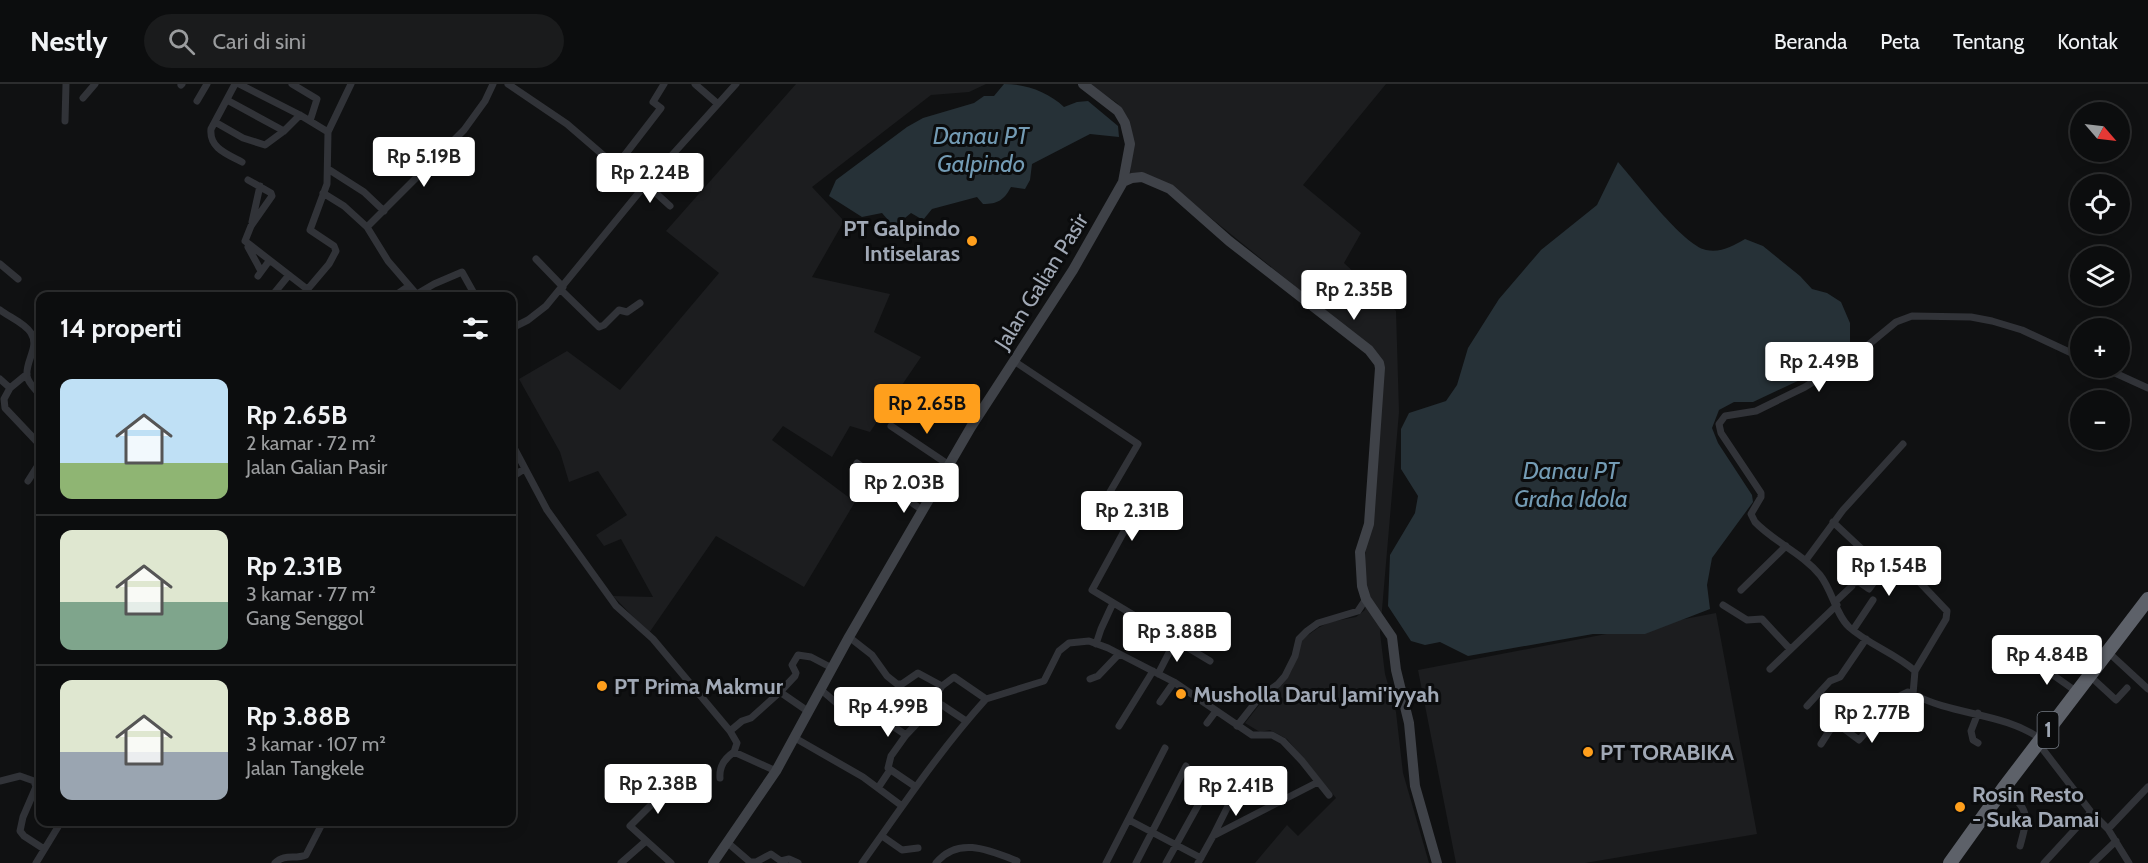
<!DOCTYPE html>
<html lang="id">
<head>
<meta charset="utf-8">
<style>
  :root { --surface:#0c0d0e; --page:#1a1b1c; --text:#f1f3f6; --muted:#9a9c9e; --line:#2c2d2e; --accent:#ff9f1c }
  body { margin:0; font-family:Cabin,sans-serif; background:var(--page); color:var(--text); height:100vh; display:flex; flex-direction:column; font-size:22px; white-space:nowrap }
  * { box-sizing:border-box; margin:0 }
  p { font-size:20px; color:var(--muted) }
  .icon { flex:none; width:33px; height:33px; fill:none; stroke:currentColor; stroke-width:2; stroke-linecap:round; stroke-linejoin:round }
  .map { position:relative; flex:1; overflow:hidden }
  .details { position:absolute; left:36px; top:208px; width:480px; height:534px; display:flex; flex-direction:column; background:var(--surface); border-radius:12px; box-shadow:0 3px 15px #0003,0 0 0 2px var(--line) }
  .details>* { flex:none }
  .needle { width:39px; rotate:118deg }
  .controls { position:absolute; left:2070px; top:18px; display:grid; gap:12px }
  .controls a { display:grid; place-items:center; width:60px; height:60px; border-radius:50%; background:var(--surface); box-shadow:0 3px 15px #0003,0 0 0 2px var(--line); font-size:30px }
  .price { position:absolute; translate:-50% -51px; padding:0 14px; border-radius:6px; background:#fff; color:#222; font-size:20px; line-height:39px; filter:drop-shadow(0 2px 3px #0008) }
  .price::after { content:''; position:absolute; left:50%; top:36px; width:18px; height:14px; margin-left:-9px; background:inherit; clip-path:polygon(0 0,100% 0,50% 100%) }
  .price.selected { background:var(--accent); color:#111 }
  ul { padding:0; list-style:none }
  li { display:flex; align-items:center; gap:18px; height:150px; padding:0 24px }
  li+li { border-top:2px solid var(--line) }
  li span { display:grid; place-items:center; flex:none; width:168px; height:120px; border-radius:12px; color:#555 }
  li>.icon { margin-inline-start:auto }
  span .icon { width:72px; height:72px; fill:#fffc; stroke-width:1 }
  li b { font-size:26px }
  h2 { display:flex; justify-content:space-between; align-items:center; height:72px; padding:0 24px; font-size:26px }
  header { display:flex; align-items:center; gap:36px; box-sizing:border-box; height:84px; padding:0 30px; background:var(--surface); border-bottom:2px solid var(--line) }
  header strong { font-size:28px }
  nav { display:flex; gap:33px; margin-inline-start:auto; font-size:21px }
  .search { width:420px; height:54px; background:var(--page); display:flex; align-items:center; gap:15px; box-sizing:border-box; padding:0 21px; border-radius:33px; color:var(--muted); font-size:22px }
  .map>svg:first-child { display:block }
  .built { fill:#1c1d1f }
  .water { fill:#263137 }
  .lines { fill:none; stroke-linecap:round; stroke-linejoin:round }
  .street { stroke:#313338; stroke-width:7 }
  .secondary { stroke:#3f4248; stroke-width:10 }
  .highway { stroke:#5d6169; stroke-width:14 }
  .poi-dot { fill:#ff9f1c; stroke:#0b0c0d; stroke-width:2 }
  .labels { text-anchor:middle; stroke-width:6; stroke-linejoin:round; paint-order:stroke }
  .shield { fill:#0b0c0d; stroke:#737983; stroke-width:1.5 }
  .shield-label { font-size:21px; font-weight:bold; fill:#a0a8b5 }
  .poi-label { font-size:22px; font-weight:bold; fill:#a0a8b5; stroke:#0b0c0d; text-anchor:start }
  .street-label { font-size:22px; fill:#a0a8b5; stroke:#0b0c0d }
  .water-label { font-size:24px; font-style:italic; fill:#739bb4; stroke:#0b0c0d }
</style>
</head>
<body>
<header>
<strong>Nestly</strong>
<div class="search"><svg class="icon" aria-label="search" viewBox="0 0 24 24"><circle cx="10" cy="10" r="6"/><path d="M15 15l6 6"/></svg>Cari di sini</div>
<nav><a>Beranda</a><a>Peta</a><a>Tentang</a><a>Kontak</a></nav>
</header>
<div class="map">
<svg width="2148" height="779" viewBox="0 0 2148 779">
  <rect width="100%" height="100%" fill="#101112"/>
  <path class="built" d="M796,0h190l-17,8 -38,3 -119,92 32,34 -32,56 78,17 -16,38 47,25 -51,75 -20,-6 -18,31 -49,-31 -11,14 83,62 -51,85 -88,-51 -67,97 -36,-37 40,1 -32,-58 -17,7 -8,-11 31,-20 -29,-44 -29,11 -9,-30 -41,-73 48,-28 53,39 99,-117 -53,-42z
    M1089,0h297l-83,101 58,48 -17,30 52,48 3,101 -19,221 5,41 11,38 7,61 26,90h-174l32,-38 11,11 38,-38 -49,-59 -17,-9 -10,2 -15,-9 22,-28 15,-10 10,-15 8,-29 18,-13 12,-6 26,-5 9,-7 2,-18 -3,-15 13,-224 -198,-161 -49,-18 3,-33 -3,-19 -13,-19z
    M1716,529l41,221 -172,29h-129l-38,-193z"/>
  <path class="water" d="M1004,0c22,0 44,8 60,23l13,-5 11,-1 30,25 1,11 -29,-3 -58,30 -2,16 -5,9 -14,-2c-7,13 -13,17 -28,17l-6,-7 -45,12 -9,11 -12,-7 -17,14 -12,-14 -20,4 -33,-21 7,-16 71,-53 16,-9 51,-15 10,-7h10z
    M1618,78c18,20 65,83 88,88 15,3 27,-4 39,-11l18,7 37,30 12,13 15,4 14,9 9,21v26l-31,22 -66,31h-19l-15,8 -7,18 6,15 34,52 1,7 -41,56 -5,27 3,24 -65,25h-52l-125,22 -28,-14 -15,3 -14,-4 -23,-35 2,-51 25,-42 3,-17 -17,-27v-40l8,-16 37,-12 11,-16 11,-37 31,-49 42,-49 56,-45z"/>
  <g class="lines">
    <path class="street" d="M235,0l-24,45c-2,19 16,25 31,33
      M239,0l61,31 28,17
      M292,0l25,15 -7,22
      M508,0l59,40 36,31 43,29 24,22
      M695,0l23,20
      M181,1l1,-1
      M83,14l12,-14
      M227,16l57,31
      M197,17l10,-17
      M65,37l1,-37
      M215,38l28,16 22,7 19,-14 16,-16
      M617,81l44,-57 -8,-6 11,-18
      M328,85l36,23 20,19
      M248,96l23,13 1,3 -21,30 -6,15 62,48
      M323,109l21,13 23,21 21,34 31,36
      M252,138l8,-36
      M367,143l97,-97 21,-29 8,-17
      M248,163l13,24
      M536,175l27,28
      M0,180l18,15
      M258,192l11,-15
      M561,206l38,37 5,-2 15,-15 8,2 13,-9
      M417,210l17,-10 28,-12 14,25
      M271,213l18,-22
      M301,213l28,-33 7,-13 -2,-5 -24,-16 17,-46 1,-52 23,-48
      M393,213l16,-11
      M0,226c9,7 25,13 31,23 9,14 -6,28 -4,43 1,7 9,14 13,19
      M512,244l16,-8 18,-14 100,-122 90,-100
      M1014,277l124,83 -38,65 27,17 -35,64 118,71
      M2104,284l44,20
      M0,295l10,9 17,-14
      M10,304l-6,11 1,9 35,37
      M891,342l58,39
      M512,360l35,66 69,96 37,33 77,92 7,12 -3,9 42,19
      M857,379l65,47
      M512,393l12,-8
      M28,397l12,-19
      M1833,438l32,30 -19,23 6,8v3l-17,16
      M1889,466l58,61 -1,8 -31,52
      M1806,476l37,-50 60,-66
      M1852,499l7,-1 10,7 8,-11 11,7 10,-9 7,3 6,-6
      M1741,506l45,-44
      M1723,521l24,15 15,-1 28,30
      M1853,546l20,-30
      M849,553l23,18 15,21 10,8h5l16,-11 24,13 12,-9 32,22 58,-18 15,-30 10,-8 20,-2 19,7 66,34 78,53h20l11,6 19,20 27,34
      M1096,560l5,-15 12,-26
      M2108,568l40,37
      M2032,576l45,32
      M1770,585l67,-64
      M1158,590l17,-33
      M2090,592l26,24 11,-12
      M1090,595l8,-3 21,-22
      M821,606c8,6 30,27 37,29l11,-9 37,25 17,-18 19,-31
      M780,608l15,-16 1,-3 -4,-8 6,-10 13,2 21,11
      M899,613l24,20
      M1160,618l14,-20
      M942,621l24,16
      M1807,622l23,-25 10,-4 26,-38
      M1978,629l-7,18 2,9 5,3
      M1835,638l15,-20 19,11h4l5,6
      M1207,639l9,-12
      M1119,642l34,-55
      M1237,642l22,-28 19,-14 7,-8 10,-20 4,-17 8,-8 11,-8 40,-12 8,-12
      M730,647l12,-10 9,-3 29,-26 29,20
      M906,651l-15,21 -3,12 28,19
      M795,654l68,39 39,29
      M2041,655c-39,-27 -87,-23 -128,-45l2,-23c-20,-18 -46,-26 -66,-44 -13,-12 -17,-37 -29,-52 -18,-22 -46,-33 -65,-53l-4,-8 10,-17v-4l-40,-60 -2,-9 6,-8 31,-5 49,-24 51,-32 40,-33 16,-6 59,1 21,4 30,9 58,27
      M2038,659l53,69 17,17 21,34
      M1821,660l14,-22 24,18 39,-43 10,-5 5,2
      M720,694c-1,-12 5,-20 14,-26
      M0,697l20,-5 14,5 2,6 -13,30 -3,14 4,5 20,13
      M670,702l-40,40 41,37
      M878,704l12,-18
      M2003,705c26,20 26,25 17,57
      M1129,736l72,38
      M2108,745l40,-42
      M882,752l20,14 16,-2
      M728,759l22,19h6l15,-8 10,7 8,-2 9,4
      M36,779l25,-41
      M275,779c10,-10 20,-3 31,-8l17,-33
      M621,779l25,-22
      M862,779c40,-56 78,-113 124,-164
      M936,779c22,-27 53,-13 81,-2
      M1106,779l59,-115
      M1136,779l50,-97
      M1166,779l45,-81 11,8 9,10 -18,36
      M1198,779l15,-27 105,-54
      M2044,779l47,-51
      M2093,779l23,-22"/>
    <path class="secondary" d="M1123,98l9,-4 10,-1 28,12 59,52 140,109 10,13 1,5 -11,156 -9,28 2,34 4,13 26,38 4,33 13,53 6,63 22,77
      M713,779l63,-92 73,-134 122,-210 102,-157 50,-88 7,-38 -5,-21 -7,-12 -35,-27"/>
    <path class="highway" d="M1950,779l53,-74 145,-190"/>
  </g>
  <g class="poi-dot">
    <circle cx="972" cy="157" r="6"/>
    <circle cx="602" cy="602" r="6"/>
    <circle cx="1181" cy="610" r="6"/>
    <circle cx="1588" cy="668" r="6"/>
    <circle cx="1960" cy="723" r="6"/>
  </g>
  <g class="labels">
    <rect class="shield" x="2037.5" y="628" width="21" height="36" rx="4.5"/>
    <g class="shield-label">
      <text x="2048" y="653">1</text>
    </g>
    <g class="poi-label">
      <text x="960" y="152" text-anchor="end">PT Galpindo<tspan x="960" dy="25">Intiselaras</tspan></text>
      <text x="614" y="610">PT Prima Makmur</text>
      <text x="1193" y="618">Musholla Darul Jami'iyyah</text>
      <text x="1600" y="676">PT TORABIKA</text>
      <text x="1972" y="718">Rosin Resto<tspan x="1972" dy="25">- Suka Damai</tspan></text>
    </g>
    <g class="street-label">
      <text transform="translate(1041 197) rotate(-58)" y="8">Jalan Galian Pasir</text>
    </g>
    <g class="water-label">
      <text x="981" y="60">Danau PT<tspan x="981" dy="28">Galpindo</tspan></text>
      <text x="1571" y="395">Danau PT<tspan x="1571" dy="28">Graha Idola</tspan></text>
    </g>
  </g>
</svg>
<div class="controls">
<a><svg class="needle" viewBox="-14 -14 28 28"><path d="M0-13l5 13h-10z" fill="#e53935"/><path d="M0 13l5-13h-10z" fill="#9a9c9e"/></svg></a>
<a><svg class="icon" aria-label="locate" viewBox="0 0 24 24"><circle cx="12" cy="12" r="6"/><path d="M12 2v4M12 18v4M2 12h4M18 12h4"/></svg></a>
<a><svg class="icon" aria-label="layers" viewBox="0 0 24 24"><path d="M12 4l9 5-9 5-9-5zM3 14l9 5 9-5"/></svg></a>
<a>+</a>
<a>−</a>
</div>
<b class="price" style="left:424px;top:104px">Rp 5.19B</b>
<b class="price" style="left:650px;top:120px">Rp 2.24B</b>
<b class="price" style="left:1354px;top:237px">Rp 2.35B</b>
<b class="price" style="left:1819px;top:309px">Rp 2.49B</b>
<b class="price selected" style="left:927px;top:351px">Rp 2.65B</b>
<b class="price" style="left:904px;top:430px">Rp 2.03B</b>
<b class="price" style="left:1132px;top:458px">Rp 2.31B</b>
<b class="price" style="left:1889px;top:513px">Rp 1.54B</b>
<b class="price" style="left:1177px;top:579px">Rp 3.88B</b>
<b class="price" style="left:2047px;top:602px">Rp 4.84B</b>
<b class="price" style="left:888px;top:654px">Rp 4.99B</b>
<b class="price" style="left:1872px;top:660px">Rp 2.77B</b>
<b class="price" style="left:658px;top:731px">Rp 2.38B</b>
<b class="price" style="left:1236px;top:733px">Rp 2.41B</b>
<section class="details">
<h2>14 properti<svg class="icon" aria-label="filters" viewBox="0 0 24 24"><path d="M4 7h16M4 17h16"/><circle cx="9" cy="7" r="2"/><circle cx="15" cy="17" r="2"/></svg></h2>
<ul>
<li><span style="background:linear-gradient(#bfe0f5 70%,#8fb573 0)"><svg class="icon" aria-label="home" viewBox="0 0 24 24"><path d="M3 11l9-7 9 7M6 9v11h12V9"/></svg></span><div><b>Rp 2.65B</b><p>2 kamar · 72 m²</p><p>Jalan Galian Pasir</p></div></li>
<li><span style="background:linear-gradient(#dfe7d0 60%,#7fa58c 0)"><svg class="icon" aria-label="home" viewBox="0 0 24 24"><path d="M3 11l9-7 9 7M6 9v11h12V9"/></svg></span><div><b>Rp 2.31B</b><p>3 kamar · 77 m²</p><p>Gang Senggol</p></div></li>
<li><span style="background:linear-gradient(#dfe7d0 60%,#9aa5b1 0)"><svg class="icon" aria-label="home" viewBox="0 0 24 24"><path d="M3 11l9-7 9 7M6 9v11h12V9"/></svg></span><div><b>Rp 3.88B</b><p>3 kamar · 107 m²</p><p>Jalan Tangkele</p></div></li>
</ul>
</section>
</div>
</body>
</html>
